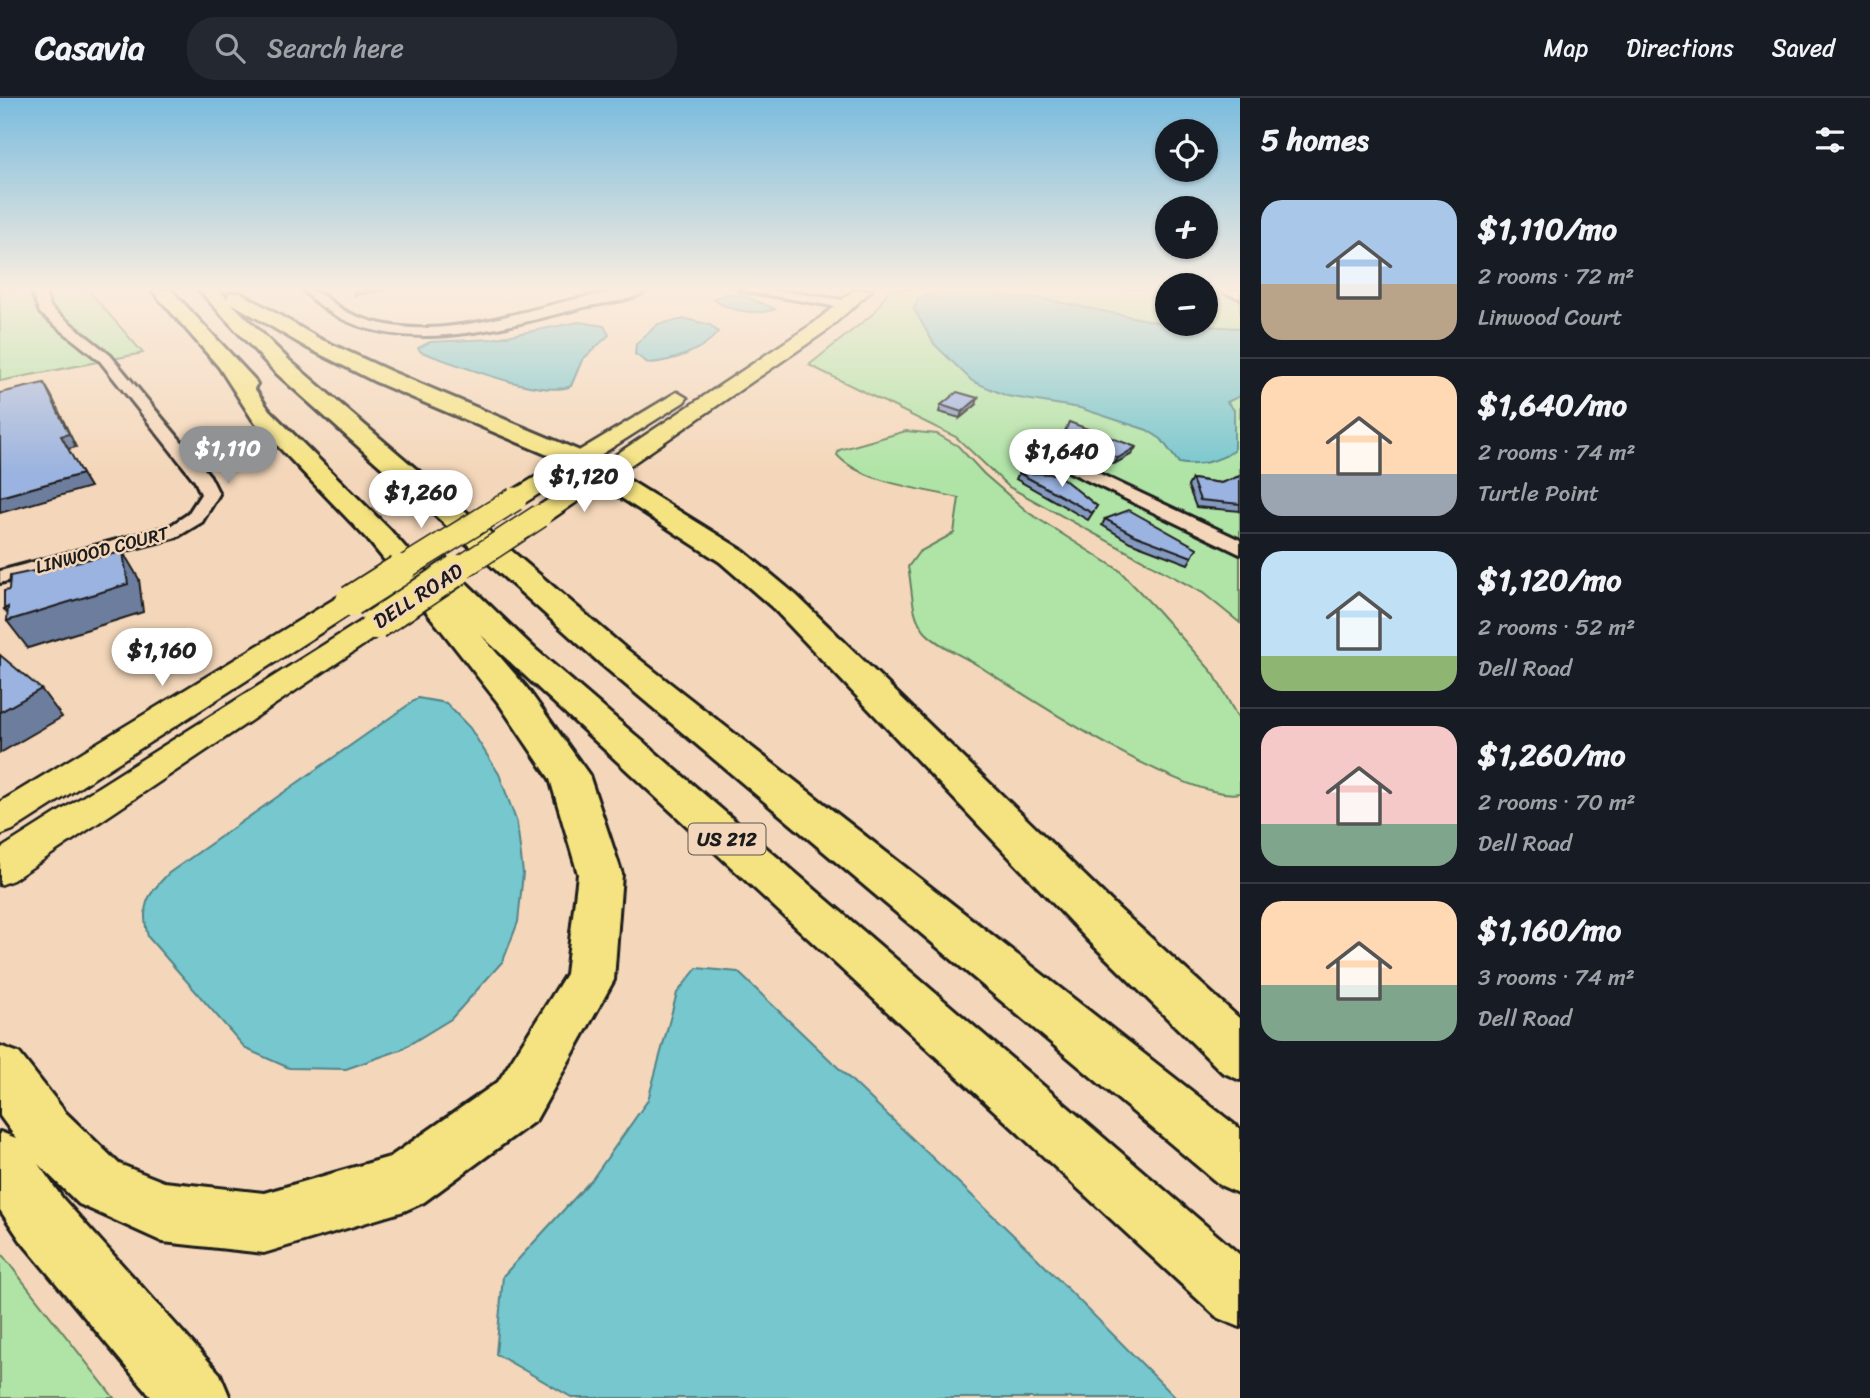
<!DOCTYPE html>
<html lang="en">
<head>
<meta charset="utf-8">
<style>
  :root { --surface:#171b24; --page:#242831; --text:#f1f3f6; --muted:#9ea1a6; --line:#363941; --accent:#919294 }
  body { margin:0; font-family:Sriracha,sans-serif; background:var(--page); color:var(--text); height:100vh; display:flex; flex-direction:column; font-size:26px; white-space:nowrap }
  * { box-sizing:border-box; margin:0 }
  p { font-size:23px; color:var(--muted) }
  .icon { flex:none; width:38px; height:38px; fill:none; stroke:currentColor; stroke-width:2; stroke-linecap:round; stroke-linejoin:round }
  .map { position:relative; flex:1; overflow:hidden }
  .panel { display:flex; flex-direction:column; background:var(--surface); width:630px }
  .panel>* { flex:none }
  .buttons { position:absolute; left:1155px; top:21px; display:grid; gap:14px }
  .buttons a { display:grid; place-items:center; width:63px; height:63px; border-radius:50%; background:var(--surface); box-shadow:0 2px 5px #0004; font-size:35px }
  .price { position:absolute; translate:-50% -60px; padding:0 16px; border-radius:24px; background:#fff; color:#222; font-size:23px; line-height:46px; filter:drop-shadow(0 2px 4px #0008) }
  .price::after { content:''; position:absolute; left:50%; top:42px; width:21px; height:16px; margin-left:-10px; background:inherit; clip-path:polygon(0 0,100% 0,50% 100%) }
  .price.current { background:var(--accent); color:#fff }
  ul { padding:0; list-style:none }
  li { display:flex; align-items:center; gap:21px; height:175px; padding:0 21px }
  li+li { border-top:2px solid var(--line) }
  li span { display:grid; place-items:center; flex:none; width:196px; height:140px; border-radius:21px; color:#555 }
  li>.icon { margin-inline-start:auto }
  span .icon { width:84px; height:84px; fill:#fffc; stroke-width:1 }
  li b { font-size:30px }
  h2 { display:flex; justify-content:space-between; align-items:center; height:84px; padding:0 21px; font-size:30px }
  header { display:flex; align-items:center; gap:42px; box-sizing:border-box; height:98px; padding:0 35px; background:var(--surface); border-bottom:2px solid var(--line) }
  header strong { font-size:33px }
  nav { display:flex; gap:38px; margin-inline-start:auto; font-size:24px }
  .search { width:490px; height:63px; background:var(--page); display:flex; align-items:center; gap:18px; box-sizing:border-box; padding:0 24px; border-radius:28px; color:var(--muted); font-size:26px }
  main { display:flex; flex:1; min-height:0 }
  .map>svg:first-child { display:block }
  .green { fill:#afe4a6; stroke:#668061; stroke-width:2 }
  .water { fill:#76c7ce; stroke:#528387; stroke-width:2 }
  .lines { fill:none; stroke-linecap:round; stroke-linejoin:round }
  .minor-casing { stroke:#1c1c1c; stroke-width:6 }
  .major-casing { stroke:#1c1c1c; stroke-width:5 }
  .highway-casing { stroke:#1c1c1c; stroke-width:6 }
  .minor { fill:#f4d7ba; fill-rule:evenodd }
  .major { fill:#f5e382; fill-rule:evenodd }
  .highway { fill:#f5e382; fill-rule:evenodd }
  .major-bridge-far1-casing { stroke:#1c1c1c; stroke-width:26; stroke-linecap:butt }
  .major-bridge-casing { stroke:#1c1c1c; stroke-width:34; stroke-linecap:butt }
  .major-bridge-far1 { stroke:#f5e382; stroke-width:23 }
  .major-bridge { stroke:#f5e382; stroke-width:30 }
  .wall { fill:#859ac1; stroke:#1c1c1c; stroke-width:2 }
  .shaded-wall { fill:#6c7d9d; stroke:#1c1c1c; stroke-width:2 }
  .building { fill:#9bb3e0; stroke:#1c1c1c; stroke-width:2 }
  .labels { text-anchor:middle; stroke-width:5; stroke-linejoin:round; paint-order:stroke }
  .far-street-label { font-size:18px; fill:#1c1c1c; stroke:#f4d7ba }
  .shield { fill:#f4d7ba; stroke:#5d544b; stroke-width:2 }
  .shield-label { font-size:19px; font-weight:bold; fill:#1c1c1c }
  .street-label { font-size:21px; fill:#1c1c1c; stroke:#f4d7ba }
</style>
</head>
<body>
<header>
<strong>Casavia</strong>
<div class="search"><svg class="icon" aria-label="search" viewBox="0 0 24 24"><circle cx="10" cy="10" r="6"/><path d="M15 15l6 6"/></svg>Search here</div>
<nav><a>Map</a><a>Directions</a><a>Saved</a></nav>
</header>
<main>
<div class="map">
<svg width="1240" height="1300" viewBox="0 0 1240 1300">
  <rect width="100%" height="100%" fill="#f4d7ba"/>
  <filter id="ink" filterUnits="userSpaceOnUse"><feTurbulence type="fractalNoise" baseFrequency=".0143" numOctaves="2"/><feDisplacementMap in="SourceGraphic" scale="14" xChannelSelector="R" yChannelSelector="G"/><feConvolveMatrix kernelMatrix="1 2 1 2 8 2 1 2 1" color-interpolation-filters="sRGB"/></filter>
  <g filter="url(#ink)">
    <path class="green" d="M0,192h88l55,63 -143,28z
      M889,192h278v34h39v-34h34v333l-37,-30 -194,-106 -53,-50 -147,-72 65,-52z
      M906,333l31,3 21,12 26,28 45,39 90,57 38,40 57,64 26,48v71c-53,10 -212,-96 -261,-127 -16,-10 -41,-20 -54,-34 -15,-18 -12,-42 -17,-65l11,-15 35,-19 5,-35c-35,-9 -97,-15 -122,-43l2,-5z
      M0,1154l114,146h-114z"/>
    <path class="water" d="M969,194l74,7 124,25 73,4v68l-13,6 7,8v41c-18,11 -35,16 -55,12l-18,-24 -14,-9 -67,-22 -73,-12 -35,-15 -38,-37 -20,-35 4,-10 12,-5z
      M725,196l22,3 28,12c-18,7 -47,2 -62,-10z
      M686,221l24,6 8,7c-15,19 -47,30 -70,31l-13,-9 1,-10 22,-20z
      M579,224l25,4 5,9 -27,25 -11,26c-29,13 -117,-23 -150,-34l-3,-4 12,-6 61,-3z
      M418,600l28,5 24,25 29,46 18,49 6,50 -5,49 -15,39 -52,58 -51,31 -54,19 -57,-1 -43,-19 -98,-112c-8,-32 -1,-42 21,-64z
      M697,870l41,4 290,277 148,149h-603l-77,-44 7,-78 90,-98 55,-78 29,-107z"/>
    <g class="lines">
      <defs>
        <path id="minor" d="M31,192h12l8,18 59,47 100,121 9,18 -17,28 -25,15 -177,46v-12l170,-45 18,-12 13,-20 -6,-13 -95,-120 -60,-48z
          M303,192c21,0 28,15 46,23 23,11 52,16 78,15 76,-2 148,-38 220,-38 -16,12 -48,13 -67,18 -88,23 -205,57 -277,-18z
          M739,192h35l76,11 6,4 -6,4z
          M1223,192h17v8l-15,-5z
          M1051,353l189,89v14l-195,-94 -3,-4z"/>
        <path id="major" d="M854,192h18l-46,41 -277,190h-18l-3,-5 3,-5 283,-188z
          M677,294l10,6 -3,4 -161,102h-16l-4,-5 4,-5z
          M351,495l10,2 4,6 -4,6 -348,223 -13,5v-33l341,-207z
          M376,517l10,3 4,6 -4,6 -373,250 -13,5v-36l366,-231z"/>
        <path id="highway" d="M152,192h19l83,89 3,5 -3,4 15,22 120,119 45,51 14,-6 11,2 76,73 705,606v72l-22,-9 -737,-683 45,52 63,88 33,99 -8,106 -78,140 -112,82 -20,9 -140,42 -101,-11 -84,-38 -41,-40 25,35 157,175 10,24h-78l-131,-157 -21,-31v-78l16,6 -16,-22v-70l19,7 47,60 53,51 45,18 100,11 126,-36 108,-75 68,-108 12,-100 -28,-95 -50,-74 -58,-74 -73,-90 -116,-121 -34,-53z
          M199,192h20l8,9 2,-6h12l79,46 72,33 195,82 155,96 54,45 323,314 121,110v61l-18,-8 -135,-133 -313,-330 -54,-47 -151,-98 -193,-82 -70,-35 -76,-45 60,59 335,287 615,481v65l-20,-9 -619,-521 -327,-293z"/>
      </defs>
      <use href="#minor" class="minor-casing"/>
      <use href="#major" class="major-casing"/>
      <use href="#highway" class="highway-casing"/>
      <use href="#minor" class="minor"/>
      <use href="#major" class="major"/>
      <use href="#highway" class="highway"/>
      <defs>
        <path id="major-bridge-far1" d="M397,474l118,-73
          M455,474l85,-56"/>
        <path id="major-bridge" d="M351,503l49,-31
          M376,526l81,-54"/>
      </defs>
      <use href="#major-bridge-far1" class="major-bridge-far1-casing"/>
      <use href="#major-bridge" class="major-bridge-casing"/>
      <use href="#major-bridge-far1" class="major-bridge-far1"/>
      <use href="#major-bridge" class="major-bridge"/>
    </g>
    <path class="wall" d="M941,307h35l-16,13 -21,-6z
      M1069,324l63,32 -18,10 -54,-21z
      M1019,375l78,33 -9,14 -72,-41z
      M1240,378v35l-44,-4 -8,-21 4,-7 29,4z
      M1105,421l87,38 -4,7 -58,-22 -28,-17z"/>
    <path class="shaded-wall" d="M354,192h34l-33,5z
      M44,285l7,12 25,52 -8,2 -7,-13z
      M978,300l-2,7 -16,13 2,-6z
      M1136,349l-4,7 -18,10 4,-6z
      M82,376l8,13 -90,26v-16z
      M123,454l16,27 4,33 -115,36 -21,-27 5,-2 -8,-10z
      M41,591l21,28 -62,36v-41z"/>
    <path class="building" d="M44,285l25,51 -8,2 21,38 -82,23v-104z
      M957,294l21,6 -16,14 -21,-7z
      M1069,324l67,25 -18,11 -55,-21z
      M1019,375l38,1 40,32 -5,7z
      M1240,378v28l-40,-4 -8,-21 29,4z
      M1129,412l68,38 -5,9 -58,-22 -29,-16z
      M123,454l5,32 -121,37 1,-14 -4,2v-18l5,-1 1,-14z
      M0,557l41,34 -41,23z"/>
  </g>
  <linearGradient id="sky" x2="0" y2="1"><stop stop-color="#7abcde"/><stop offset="0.51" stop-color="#faede0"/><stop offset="1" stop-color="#faede0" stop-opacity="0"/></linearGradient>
  <rect width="1240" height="374" fill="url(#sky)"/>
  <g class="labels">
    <g class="far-street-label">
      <text transform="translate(102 452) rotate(-15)" y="6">LINWOOD COURT</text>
    </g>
    <rect class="shield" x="688.5" y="725.5" width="77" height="31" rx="5"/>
    <g class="shield-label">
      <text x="727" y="748">US 212</text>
    </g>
    <g class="street-label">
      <text transform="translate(418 498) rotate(-33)" y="7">DELL ROAD</text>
    </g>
  </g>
</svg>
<div class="buttons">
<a><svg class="icon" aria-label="locate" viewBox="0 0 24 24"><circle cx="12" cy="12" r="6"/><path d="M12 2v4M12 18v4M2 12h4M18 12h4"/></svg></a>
<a>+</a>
<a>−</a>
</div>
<b class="price current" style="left:228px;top:388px">$1,110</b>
<b class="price" style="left:1062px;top:391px">$1,640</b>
<b class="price" style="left:584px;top:416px">$1,120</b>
<b class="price" style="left:421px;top:432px">$1,260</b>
<b class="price" style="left:162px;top:590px">$1,160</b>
</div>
<section class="panel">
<h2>5 homes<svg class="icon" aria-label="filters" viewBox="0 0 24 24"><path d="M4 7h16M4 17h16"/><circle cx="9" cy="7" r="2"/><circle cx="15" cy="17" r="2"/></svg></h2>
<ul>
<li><span style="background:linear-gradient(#a9c7e8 60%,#b9a48a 0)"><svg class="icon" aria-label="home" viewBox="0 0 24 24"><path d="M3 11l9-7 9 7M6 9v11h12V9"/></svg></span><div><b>$1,110/mo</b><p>2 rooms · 72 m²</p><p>Linwood Court</p></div></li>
<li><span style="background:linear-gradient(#ffd9b3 70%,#9aa5b1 0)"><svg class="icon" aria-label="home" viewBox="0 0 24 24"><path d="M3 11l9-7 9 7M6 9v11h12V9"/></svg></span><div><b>$1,640/mo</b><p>2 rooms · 74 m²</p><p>Turtle Point</p></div></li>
<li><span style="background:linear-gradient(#bfe0f5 75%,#8fb573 0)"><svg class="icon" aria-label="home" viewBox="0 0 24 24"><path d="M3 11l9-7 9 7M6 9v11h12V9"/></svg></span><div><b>$1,120/mo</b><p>2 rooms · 52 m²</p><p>Dell Road</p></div></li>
<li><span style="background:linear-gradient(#f6c9c9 70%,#7fa58c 0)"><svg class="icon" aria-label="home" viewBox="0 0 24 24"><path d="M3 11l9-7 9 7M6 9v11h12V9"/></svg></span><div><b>$1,260/mo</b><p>2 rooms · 70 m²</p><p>Dell Road</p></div></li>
<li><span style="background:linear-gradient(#ffd9b3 60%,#7fa58c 0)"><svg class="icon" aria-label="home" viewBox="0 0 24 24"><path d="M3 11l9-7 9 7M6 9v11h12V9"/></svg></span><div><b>$1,160/mo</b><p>3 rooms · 74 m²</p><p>Dell Road</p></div></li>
</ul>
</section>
</main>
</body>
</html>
